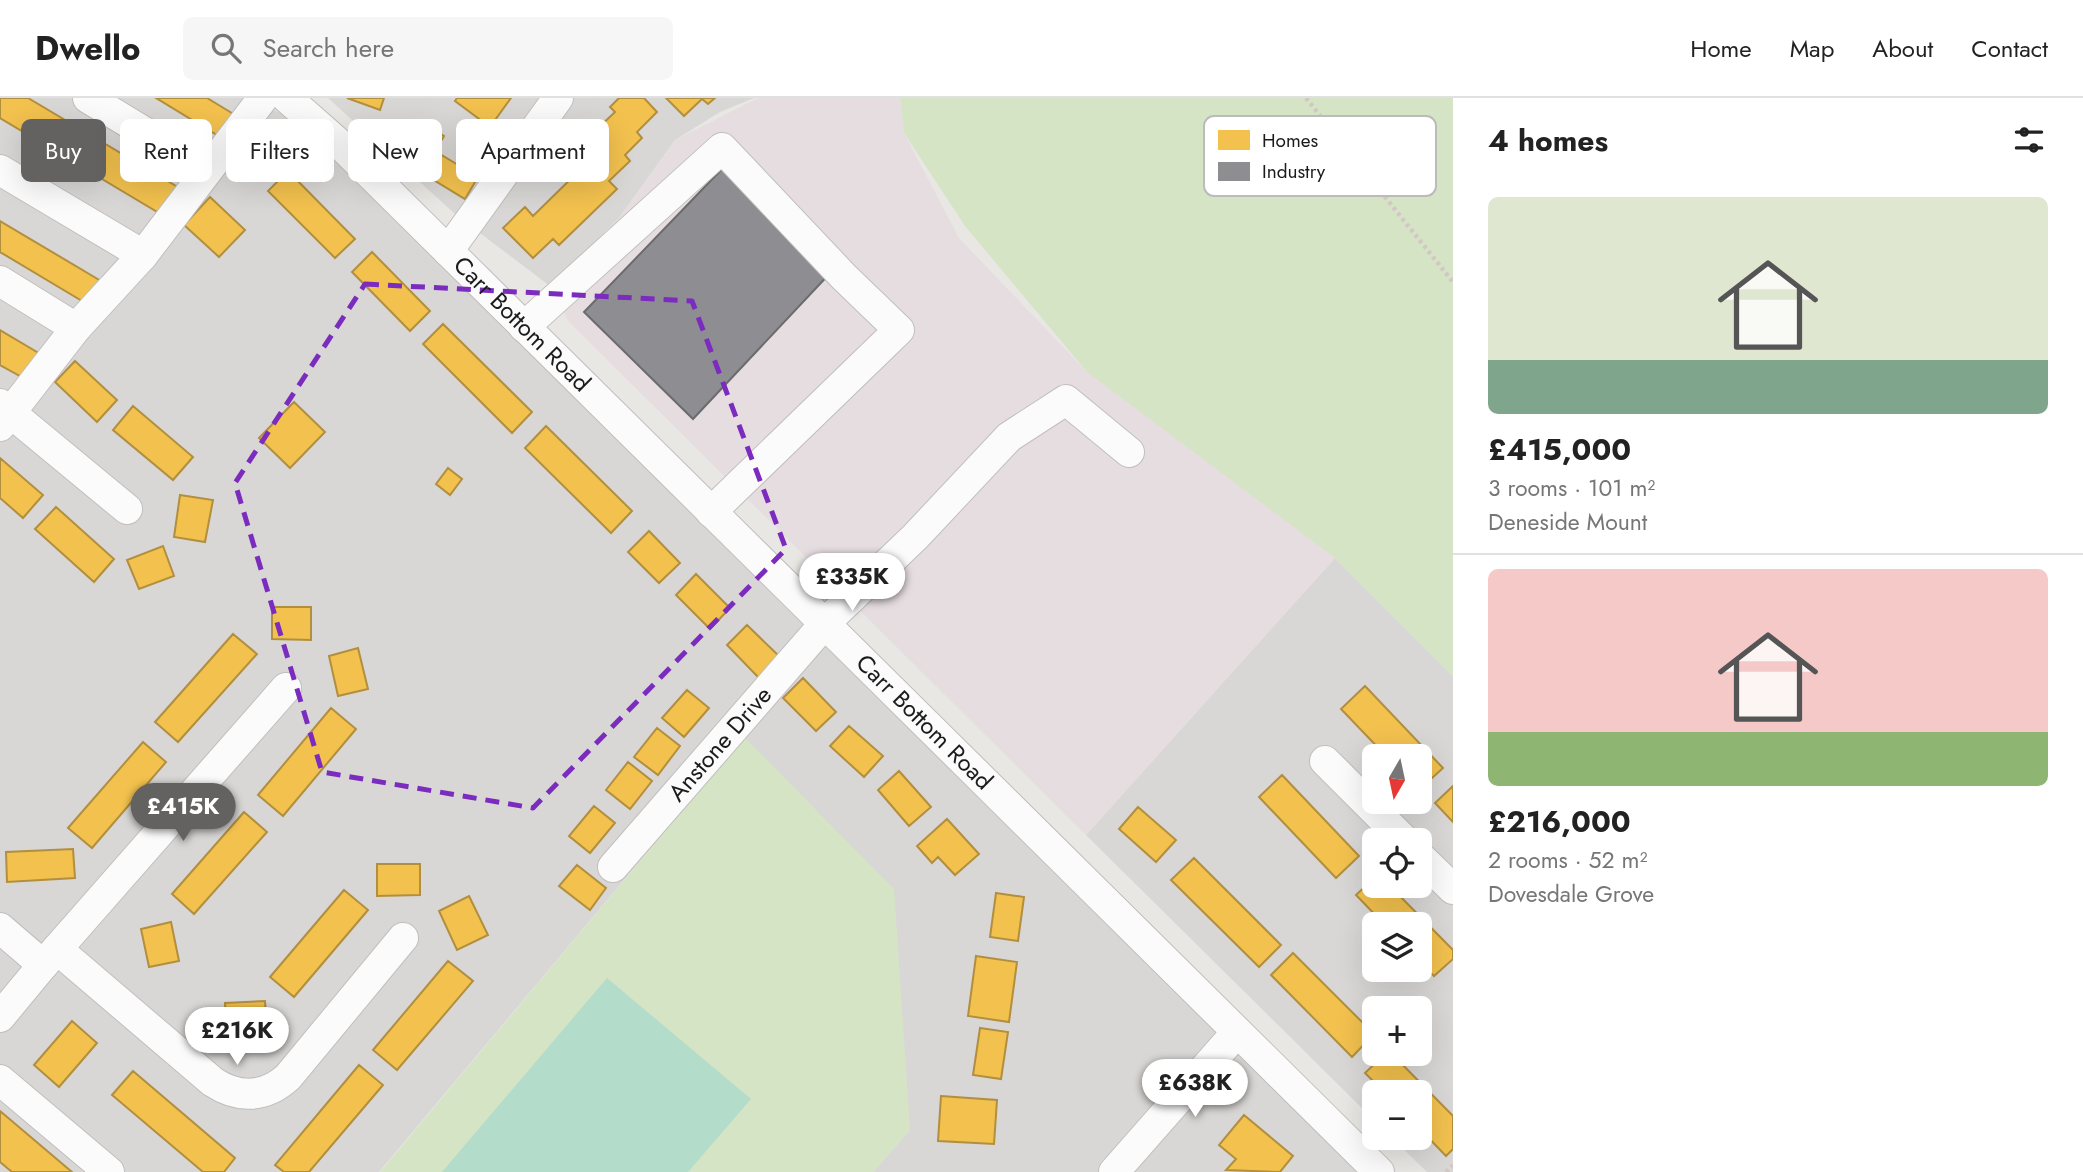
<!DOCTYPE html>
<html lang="en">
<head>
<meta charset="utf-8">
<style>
  :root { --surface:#fff; --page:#f6f6f6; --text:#222; --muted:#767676; --line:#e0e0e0; --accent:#636261 }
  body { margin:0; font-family:Jost,sans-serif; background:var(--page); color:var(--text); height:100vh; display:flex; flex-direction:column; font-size:26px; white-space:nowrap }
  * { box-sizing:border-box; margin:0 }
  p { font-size:23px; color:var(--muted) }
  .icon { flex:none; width:38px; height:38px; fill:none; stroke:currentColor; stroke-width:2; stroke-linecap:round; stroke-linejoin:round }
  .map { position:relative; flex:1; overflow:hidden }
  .drawer { display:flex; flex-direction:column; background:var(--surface); width:630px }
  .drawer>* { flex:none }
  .top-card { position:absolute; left:21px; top:21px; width:665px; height:63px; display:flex; gap:14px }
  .needle { width:46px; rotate:189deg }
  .fabs { position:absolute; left:1362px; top:646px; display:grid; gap:14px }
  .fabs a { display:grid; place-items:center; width:70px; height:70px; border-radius:10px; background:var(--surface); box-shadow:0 7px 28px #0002; font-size:35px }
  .price { position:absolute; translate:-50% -60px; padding:0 16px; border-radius:24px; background:#fff; color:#222; font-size:23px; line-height:46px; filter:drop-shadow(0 2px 4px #0008) }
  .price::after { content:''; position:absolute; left:50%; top:42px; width:21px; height:16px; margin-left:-10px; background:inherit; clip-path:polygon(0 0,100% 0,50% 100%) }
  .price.selected { background:var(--accent); color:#fff }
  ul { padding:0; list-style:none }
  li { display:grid; align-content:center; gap:14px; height:371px; padding:0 35px }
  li+li { border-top:2px solid var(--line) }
  li span { display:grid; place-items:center; height:217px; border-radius:10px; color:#555 }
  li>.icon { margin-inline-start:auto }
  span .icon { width:126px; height:126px; fill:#fffc; stroke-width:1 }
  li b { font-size:30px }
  h2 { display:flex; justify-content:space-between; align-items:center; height:84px; padding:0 35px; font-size:30px }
  .pill { padding:0 24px; border-radius:10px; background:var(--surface); box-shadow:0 7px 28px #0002; font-size:24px; line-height:63px }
  .pill.selected { background:var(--accent); color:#fff }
  header { display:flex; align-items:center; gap:42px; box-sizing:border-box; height:98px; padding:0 35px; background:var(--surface); border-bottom:2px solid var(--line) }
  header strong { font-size:33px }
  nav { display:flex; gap:38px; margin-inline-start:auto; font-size:24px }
  .search { width:490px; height:63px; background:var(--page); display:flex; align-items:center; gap:18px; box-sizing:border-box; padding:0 24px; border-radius:10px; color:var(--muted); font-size:26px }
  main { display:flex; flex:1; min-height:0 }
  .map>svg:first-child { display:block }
  .residential { fill:#d8d7d5; fill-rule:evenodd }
  .industrial { fill:#e6dde1 }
  .grass { fill:#d5e4c5 }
  .pitch { fill:#b3dccb }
  .homes { fill:#f2c14e; stroke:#b28f3f; stroke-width:2 }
  .industry { fill:#8d8d92; stroke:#6b6b6e; stroke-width:2 }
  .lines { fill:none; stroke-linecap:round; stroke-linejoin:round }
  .minor-casing { stroke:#c0bfbe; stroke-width:32 }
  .path { stroke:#d3c7c5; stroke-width:4.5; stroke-dasharray:3.5 3.5; stroke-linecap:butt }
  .minor { stroke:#fcfbfb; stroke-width:30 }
  .marked { fill:none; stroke:#7b2cbf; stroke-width:5; stroke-dasharray:14 9; stroke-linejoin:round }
  .labels { text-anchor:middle; stroke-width:7; stroke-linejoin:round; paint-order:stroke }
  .street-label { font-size:24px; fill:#1b1b1b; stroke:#fff }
  .key { fill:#fff; stroke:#bbb; stroke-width:2 }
  .key-label { font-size:19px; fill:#1b1b1b }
</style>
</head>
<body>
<header>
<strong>Dwello</strong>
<div class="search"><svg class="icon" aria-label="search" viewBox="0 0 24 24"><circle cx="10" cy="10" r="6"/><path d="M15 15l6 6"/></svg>Search here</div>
<nav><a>Home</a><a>Map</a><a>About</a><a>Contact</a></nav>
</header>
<main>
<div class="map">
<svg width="1453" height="1074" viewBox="0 0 1453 1074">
  <rect width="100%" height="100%" fill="#e9e7e3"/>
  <path class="residential" d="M0,0h254l51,30 1087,1044h-519l37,-42 -166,-393 -365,435h-379z
    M328,0h426l-34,14 -45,28 -56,78 -69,68 -94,-71z
    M1335,460l118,118v496h-26l-35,-34h27v-46h-45v28l-288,-285zM1374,658h45v46h-45zM1374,742h45v46h-45zM1374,826h45v46h-45zM1374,910h45v46h-45z"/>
  <path class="industrial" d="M758,0h142l4,35 55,105 128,134 248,186 -249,277 -517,-513 -19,-36 69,-68 56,-78z"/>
  <path class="grass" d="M900,0h553v578l-118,-118 -248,-186 -122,-146 -61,-93z
    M744,639l150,152 16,241 -37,42h-493z"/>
  <path class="pitch" d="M607,880l144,121 -63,73h-246z"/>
  <path class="homes" d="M0,0h28l158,94 -22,24 -164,-98z
    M156,0h51l33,20 -15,22z
    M347,0h37l-4,12z
    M457,0h54l-21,29 -35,-26z
    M619,0h25l13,14 -20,20 5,6 -17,17 5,6 -21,20 8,8 -58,56 -6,-6 -20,19 -30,-30 22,-21 8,9 55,-54 -7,-6 20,-20 -6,-5 20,-19 -5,-5z
    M666,0h49l-7,6 -6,-5 -18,17z
    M427,27l17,11 -9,15 43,26 -13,22 -61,-37z
    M259,38l18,14 -20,23 -17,-15z
    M288,73l67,68 -20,19 -67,-67z
    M210,99l35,33 -26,27 -35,-32z
    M0,123l106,63 -14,23 -92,-55z
    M372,154l58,59 -20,20 -58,-59z
    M443,226l89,88 -20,21 -89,-89z
    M0,232l42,25 -15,25 -27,-15z
    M75,263l42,39 -20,22 -42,-40z
    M294,304l31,30 -35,36 -31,-30z
    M133,308l60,51 -20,23 -60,-50z
    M546,328l86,85 -21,22 -86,-85z
    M0,360l43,37 -20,23 -23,-20z
    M448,370l14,11 -12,16 -14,-11z
    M180,397l33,5 -8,42 -31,-5z
    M56,409l58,52 -20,23 -59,-53z
    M649,433l31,32 -21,20 -31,-31z
    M163,448l11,30 -35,13 -12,-29z
    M696,476l34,34 -20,21 -34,-34z
    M272,509h39v33l-39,-1z
    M747,527l33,32 -21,21 -32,-33z
    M233,536l24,20 -79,88 -23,-20z
    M358,550l10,41 -30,7 -9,-40z
    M803,580l33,34 -20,19 -33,-33z
    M1365,588l78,82 -24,22v-34h-33l-45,-47z
    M687,592l22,18 -25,29 -22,-19z
    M331,610l25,21 -73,87 -25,-21z
    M849,628l34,30 -19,21 -34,-31z
    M657,630l23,18 -22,29 -24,-18z
    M143,644l23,20 -74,86 -24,-20z
    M628,664l24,19 -22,28 -24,-19z
    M899,673l32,36 -22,19 -31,-36z
    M1282,677l77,81 -23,22 -77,-81z
    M1453,688v36l-18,-19z
    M594,708l21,17 -25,30 -21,-17z
    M1138,709l38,33 -20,22 -37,-33z
    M244,714l23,20 -73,82 -22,-20z
    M947,721l32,35 -24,21 -17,-18 -6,6 -15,-17z
    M73,751l2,29 -68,4 -1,-30z
    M1194,760l87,87 -22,22 -88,-87z
    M377,766h43v31l-43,1z
    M577,767l29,23 -16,22 -31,-24z
    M1374,780v8h16l63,64v9l-19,17 -15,-15v-37h-35l-28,-29z
    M344,792l24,20 -74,87 -24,-20z
    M996,795l28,4 -6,44 -28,-4z
    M469,798l19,39 -31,15 -18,-39z
    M171,824l8,39 -30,6 -8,-38z
    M1293,855l81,81 -22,23 -81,-82z
    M976,858l41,6 -8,60 -41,-6z
    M448,863l25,20 -76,89 -24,-20z
    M265,903l2,31 -40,2 -2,-31z
    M72,923l25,22 -38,44 -25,-22z
    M980,930l28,4 -7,47 -28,-4z
    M1385,956h7l61,62v33l-7,7 -27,-28v-36h-35l-19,-19z
    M359,967l24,20 -74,87h-25l-9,-7z
    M133,973l102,87 -11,14h-21l-91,-77z
    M941,998l56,4 -3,44 -56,-3z
    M0,1013l72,61h-60l-12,-10z
    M1244,1017l49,41 -13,16 -54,-2 10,-11 -17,-14z"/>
  <path class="industry" d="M722,71l112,100 -141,150 -109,-107z"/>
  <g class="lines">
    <defs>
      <g id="minor">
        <path d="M88,0l119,72"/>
        <path id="s1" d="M287,0l58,51 1034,1023"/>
        <path d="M0,72l143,85"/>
        <path d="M448,153l110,-153"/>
        <path d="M0,183l76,47"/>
        <path d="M524,229l198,-179 122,129 55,53 -188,182"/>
        <path d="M0,306l127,105"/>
        <path d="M0,328l76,-98 67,-73 120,-157"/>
        <path d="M1325,663l79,79"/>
        <path d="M1419,758l34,33"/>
        <path id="s2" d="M613,769l213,-245 89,-85 94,-100 57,-37 63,52"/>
        <path d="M0,830l43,37 -43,52"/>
        <path d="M57,851l156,133c26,17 52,16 75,-5l115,-139"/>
        <path d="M43,867l243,-277"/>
        <path d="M0,982l109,92"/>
        <path d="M1114,1074l123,-140"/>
      </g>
    </defs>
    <use href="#minor" class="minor-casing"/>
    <path class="path" d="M1306,0l147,184
      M1446,1074l7,-7"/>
    <use href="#minor" class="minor"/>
  </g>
  <path class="marked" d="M365,186l327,17 94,248 -253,259 -211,-36 -87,-289z"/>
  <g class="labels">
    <g class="street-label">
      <text dy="8" stroke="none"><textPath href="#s1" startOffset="326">Carr Bottom Road</textPath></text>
      <text dy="8" stroke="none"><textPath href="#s1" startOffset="892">Carr Bottom Road</textPath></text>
      <text dy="8" stroke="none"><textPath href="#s2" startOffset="163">Anstone Drive</textPath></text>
    </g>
  </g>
  <rect x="1204" y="18" width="232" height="80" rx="10" class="key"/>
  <rect x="1218" y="32" width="32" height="20" fill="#f2c14e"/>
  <rect x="1218" y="64" width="32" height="19" fill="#8d8d92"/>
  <g class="key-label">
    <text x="1262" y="49">Homes</text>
    <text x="1262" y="80">Industry</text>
  </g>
</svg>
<div class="fabs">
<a><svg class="needle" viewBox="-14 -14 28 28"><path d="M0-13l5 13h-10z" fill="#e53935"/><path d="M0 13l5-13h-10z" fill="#767676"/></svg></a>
<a><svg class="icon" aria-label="locate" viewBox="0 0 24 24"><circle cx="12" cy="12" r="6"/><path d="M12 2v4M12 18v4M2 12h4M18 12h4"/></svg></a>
<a><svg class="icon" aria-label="layers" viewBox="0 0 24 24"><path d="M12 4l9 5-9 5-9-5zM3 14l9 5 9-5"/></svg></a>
<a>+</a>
<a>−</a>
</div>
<b class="price" style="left:852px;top:515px">£335K</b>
<b class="price selected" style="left:183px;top:745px">£415K</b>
<b class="price" style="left:237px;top:969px">£216K</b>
<b class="price" style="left:1195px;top:1021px">£638K</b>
<div class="top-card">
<a class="pill selected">Buy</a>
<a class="pill">Rent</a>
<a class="pill">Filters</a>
<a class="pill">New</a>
<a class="pill">Apartment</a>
</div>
</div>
<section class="drawer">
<h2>4 homes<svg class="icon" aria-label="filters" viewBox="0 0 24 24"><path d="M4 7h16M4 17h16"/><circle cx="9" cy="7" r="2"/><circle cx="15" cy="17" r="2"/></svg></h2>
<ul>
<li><span style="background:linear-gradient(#dfe7d0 75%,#7fa58c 0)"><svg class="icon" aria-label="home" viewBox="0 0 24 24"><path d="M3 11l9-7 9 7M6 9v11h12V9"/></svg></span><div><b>£415,000</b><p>3 rooms · 101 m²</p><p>Deneside Mount</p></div></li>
<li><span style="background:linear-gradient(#f6c9c9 75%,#8fb573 0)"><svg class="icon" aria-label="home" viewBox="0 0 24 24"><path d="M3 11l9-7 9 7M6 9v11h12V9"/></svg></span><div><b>£216,000</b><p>2 rooms · 52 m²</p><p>Dovesdale Grove</p></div></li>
</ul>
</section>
</main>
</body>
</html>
